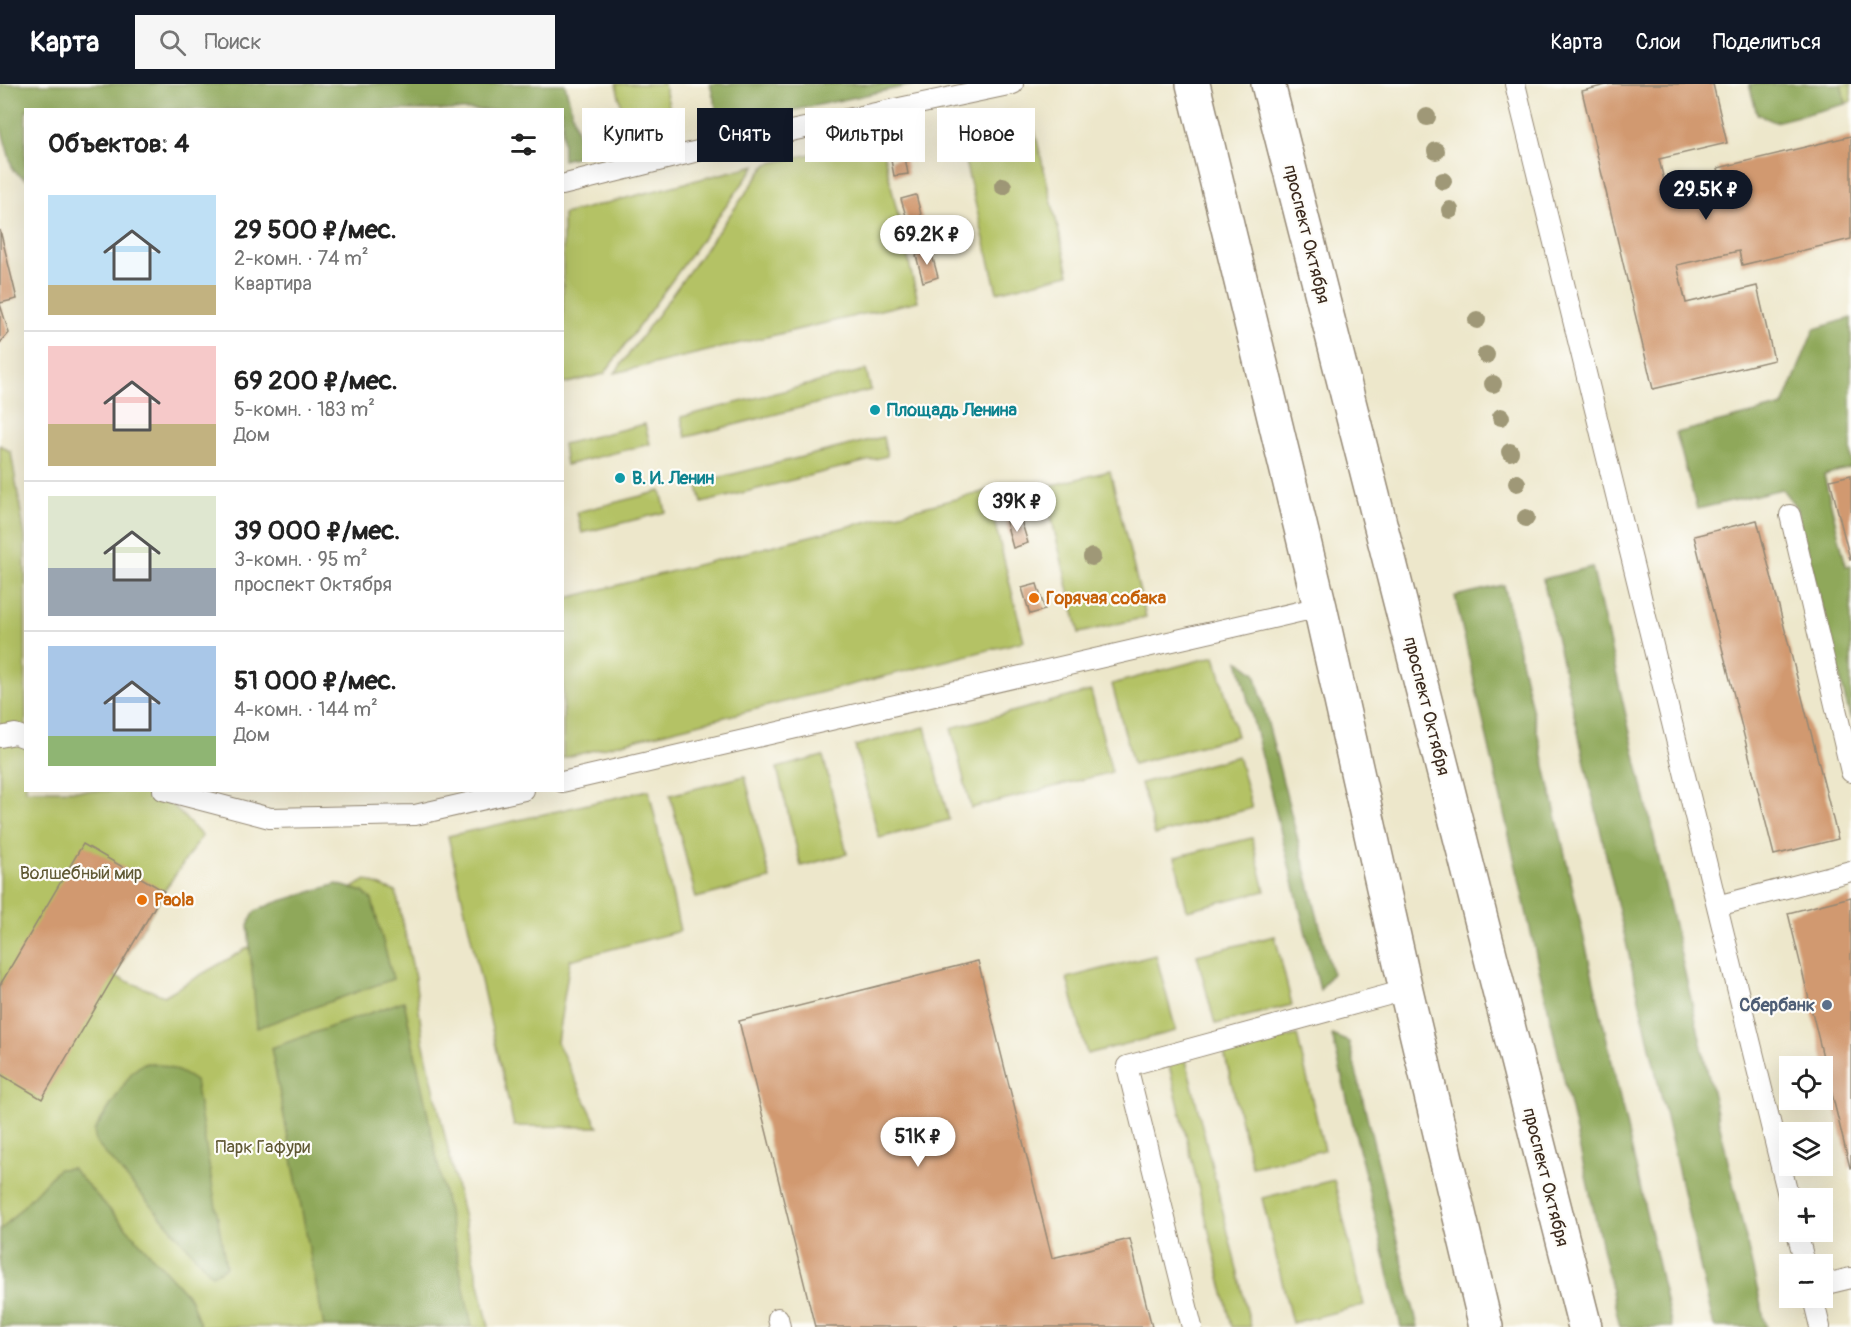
<!DOCTYPE html>
<html lang="ru">
<head>
<meta charset="utf-8">
<style>
  :root { --surface:#fff; --page:#f6f6f6; --text:#222; --muted:#767676; --line:#e0e0e0; --accent:#111827 }
  body { margin:0; font-family:Pangolin,sans-serif; background:var(--page); color:var(--text); height:100vh; display:flex; flex-direction:column; font-size:22px; white-space:nowrap }
  * { box-sizing:border-box; margin:0 }
  p { font-size:20px; color:var(--muted) }
  .icon { flex:none; width:33px; height:33px; fill:none; stroke:currentColor; stroke-width:2; stroke-linecap:round; stroke-linejoin:round }
  .map { position:relative; flex:1; overflow:hidden }
  .details { position:absolute; left:24px; top:24px; width:540px; height:684px; display:flex; flex-direction:column; background:var(--surface); border-radius:0px; box-shadow:0 6px 24px #0002 }
  .details>* { flex:none }
  .top-card { position:absolute; left:582px; top:24px; width:570px; height:54px; display:flex; gap:12px }
  .controls { position:absolute; left:1779px; top:972px; display:grid; gap:12px }
  .controls a { display:grid; place-items:center; width:54px; height:54px; border-radius:0px; background:var(--surface); box-shadow:0 6px 24px #0002; font-size:30px }
  .price { position:absolute; translate:-50% -51px; padding:0 14px; border-radius:21px; background:#fff; color:#222; font-size:20px; line-height:39px; filter:drop-shadow(0 2px 3px #0008) }
  .price::after { content:''; position:absolute; left:50%; top:36px; width:18px; height:14px; margin-left:-9px; background:inherit; clip-path:polygon(0 0,100% 0,50% 100%) }
  .price.active { background:var(--accent); color:#fff }
  ul { padding:0; list-style:none }
  li { display:flex; align-items:center; gap:18px; height:150px; padding:0 24px }
  li+li { border-top:2px solid var(--line) }
  li span { display:grid; place-items:center; flex:none; width:168px; height:120px; border-radius:0px; color:#555 }
  li>.icon { margin-inline-start:auto }
  span .icon { width:72px; height:72px; fill:#fffc; stroke-width:1 }
  li b { font-size:26px }
  h2 { display:flex; justify-content:space-between; align-items:center; height:72px; padding:0 24px; font-size:26px }
  .pill { padding:0 21px; border-radius:0px; background:var(--surface); box-shadow:0 6px 24px #0002; font-size:21px; line-height:54px }
  .pill.active { background:var(--accent); color:#fff }
  header { display:flex; align-items:center; gap:36px; box-sizing:border-box; height:84px; padding:0 30px; background:var(--accent); color:#fff }
  header strong { font-size:28px }
  nav { display:flex; gap:33px; margin-inline-start:auto; font-size:21px }
  .search { width:420px; height:54px; background:var(--page); display:flex; align-items:center; gap:15px; box-sizing:border-box; padding:0 21px; border-radius:0px; color:var(--muted); font-size:22px }
  .map>svg:first-child { display:block }
  .green { fill:#b4c265; stroke:#787642; stroke-width:1.5 }
  .forest { fill:#8fa85a; stroke:#65693c; stroke-width:1.5 }
  .building { fill:#d1996f }
  .lines { fill:none; stroke-linecap:round; stroke-linejoin:round }
  .lane-casing { stroke:#948874; stroke-width:22 }
  .primary-casing { stroke:#948874; stroke-width:36 }
  .lane { stroke:#fff; stroke-width:20 }
  .primary { stroke:#fff; stroke-width:33 }
  .tree { fill:#9f9877 }
  .culture-dot { fill:#0f9aa8; stroke:#fdfcf7; stroke-width:2 }
  .food-dot { fill:#e8710a; stroke:#fdfcf7; stroke-width:2 }
  .service-dot { fill:#5c6f8a; stroke:#fdfcf7; stroke-width:2 }
  .labels { text-anchor:middle; stroke-width:4.5; stroke-linejoin:round; paint-order:stroke }
  .street-label { font-size:18px; fill:#3b2a1e; stroke:#fdfcf7 }
  .culture-label { font-size:18px; font-weight:bold; fill:#0d838f; stroke:#fdfcf7; text-anchor:start }
  .food-label { font-size:18px; font-weight:bold; fill:#c56008; stroke:#fdfcf7; text-anchor:start }
  .park-label { font-size:18px; fill:#5f5833; stroke:#fdfcf7 }
  .service-label { font-size:18px; font-weight:bold; fill:#4e5e75; stroke:#fdfcf7; text-anchor:end }
</style>
</head>
<body>
<header>
<strong>Карта</strong>
<div class="search"><svg class="icon" aria-label="search" viewBox="0 0 24 24"><circle cx="10" cy="10" r="6"/><path d="M15 15l6 6"/></svg>Поиск</div>
<nav><a>Карта</a><a>Слои</a><a>Поделиться</a></nav>
</header>
<div class="map">
<svg width="1851" height="1243" viewBox="0 0 1851 1243">
  <rect width="100%" height="100%" fill="#fdfcf7"/>
  <filter id="ink" filterUnits="userSpaceOnUse"><feTurbulence type="fractalNoise" baseFrequency=".0167" numOctaves="2"/><feDisplacementMap in="SourceGraphic" scale="12" xChannelSelector="R" yChannelSelector="G"/><feConvolveMatrix kernelMatrix="1 2 1 2 8 2 1 2 1" color-interpolation-filters="sRGB"/></filter>
  <filter id="wash" filterUnits="userSpaceOnUse"><feTurbulence type="fractalNoise" baseFrequency=".008" numOctaves="4" result="noise"/><feDisplacementMap in="SourceGraphic" scale="24" xChannelSelector="R" yChannelSelector="G"/><feGaussianBlur stdDeviation="1.35" result="paint"/><feColorMatrix in="noise" values="0 0 0 0 0 0 0 0 0 0 0 0 0 0 0 0 0 1.4 0 .05"/><feComposite in="paint" operator="in"/></filter>
  <g filter="url(#wash)">
    <rect width="100%" height="100%" fill="#ede7cb"/>
    <path class="green" d="M616,0h48l7,31 -45,11z
      M1841,0h10v18l-5,2z
      M1033,40l36,150 -72,18 -37,-151z
      M880,54l38,163 -303,72 152,-209z
      M756,81l-152,209 -41,10v-170z
      M866,286l5,20 -185,47 -5,-20z
      M645,340l5,20 -84,21 -3,-21z
      M883,353l4,19 -185,47 -5,-20z
      M0,361l11,7 14,85 1,253 133,1 43,45 -38,55 -50,85 50,20 202,-116 30,12 19,86 8,63 66,286h-489z
      M1110,387l36,146 -67,16 -35,-146z
      M661,407l5,21 -84,21 -5,-21z
      M987,407l37,150 -461,117v-159z
      M1215,572l22,80 -104,28 -21,-80z
      M1091,607l21,81 -141,36 -20,-80z
      M925,643l24,93 -70,18 -24,-92z
      M823,672l24,98 -46,12 -24,-98z
      M1238,672l14,52 -97,27 -14,-52z
      M745,692l25,103 -74,19 -26,-103z
      M649,706l31,141 -110,29 -13,82 41,85 -84,-1 -66,-290z
      M1252,754l13,53 -78,19 -12,-53z
      M1275,852l17,69 -77,19 -18,-69z
      M1156,871l20,76 -89,23 -20,-76z
      M1297,951l27,115 -72,17 -28,-115z
      M1185,972l66,271h-19l-64,-266z
      M1334,1096l30,125 -72,18 -30,-125z"/>
    <path class="forest" d="M0,0h565l18,71 -20,5 -1,-50h-536l-1,69 -12,-9 -13,-46z
      M710,0h207l-196,42z
      M1749,0h92l5,20 -71,18 -18,-8z
      M1851,234v150l-27,7 22,91 5,-1v156l-55,-214 -14,-18 -85,20 -21,-76 107,-27 31,-77z
      M1592,483l174,760h-52l-171,-748z
      M1504,501l168,742h-52l-165,-731z
      M1238,576l17,13 77,300 -12,17z
      M337,800l26,8 9,8 21,79 -136,49 -9,-103 7,-14 19,-8z
      M404,917l68,326h-148l-53,-279z
      M1332,951l17,7 69,285h-17z
      M144,979c18,0 35,7 51,18l31,186 -14,8 -116,-132 -2,-12 38,-59z
      M72,1084l118,130 11,29h-201v-96l58,-62z"/>
    <g id="blocks">
      <path class="building" d="M1610,0h103l14,59 -68,16 9,39 54,-13 -4,-17 133,-32v103l-109,26 -3,-14 -62,14 9,38 71,-17 17,74 -121,29 -71,-298z
        M905,73l3,17 -14,2 -3,-16z
        M916,111l7,27 -14,4 -8,-27z
        M0,146l17,69 -17,4z
        M931,167l7,26 -15,5 -7,-27z
        M0,220l9,29 -9,10z
        M1851,391v84h-1l-20,-79z
        M1020,433l8,26 -15,5 -7,-26z
        M1757,436l81,319 -64,16 -80,-319z
        M1037,500l8,26 -15,4 -8,-26z
        M83,760l81,47 -122,208 -42,-25v-89z
        M1851,813v271h-1l-62,-255z
        M978,877l74,297 78,-19 22,88h-337l-76,-306z"/>
    </g>
  </g>
  <g filter="url(#ink)">
    <use href="#blocks" fill-opacity="0" stroke="#948874" stroke-width="1.5"/>
    <g class="lines">
      <defs>
        <path id="lane" d="M1515,0l275,1119
          M562,101l148,-37 303,-64
          M1790,431l61,257
          M0,653l15,-3 11,4
          M562,698l758,-175
          M163,706l107,28 145,-3 109,-25
          M1717,822l134,-35
          M1797,1148l8,32
          M1822,1201l29,-7
          M1813,1214l7,29
          M778,1234l2,9
          M1192,1243l-65,-261 279,-76"/>
        <path id="primary" d="M1193,0l127,523 86,383 80,337
          M1268,0l317,1243"/>
      </defs>
      <use href="#lane" class="lane-casing"/>
      <use href="#primary" class="primary-casing"/>
      <use href="#lane" class="lane"/>
      <use href="#primary" class="primary"/>
    </g>
    <g class="tree">
      <circle cx="1427" cy="33" r="9"/>
      <circle cx="1436" cy="67" r="9"/>
      <circle cx="1443" cy="97" r="9"/>
      <circle cx="1003" cy="102" r="9"/>
      <circle cx="1450" cy="126" r="9"/>
      <circle cx="1477" cy="236" r="9"/>
      <circle cx="1486" cy="271" r="9"/>
      <circle cx="1493" cy="300" r="9"/>
      <circle cx="1501" cy="333" r="9"/>
      <circle cx="1510" cy="368" r="9"/>
      <circle cx="1517" cy="399" r="9"/>
      <circle cx="1526" cy="434" r="9"/>
      <circle cx="1092" cy="473" r="9"/>
    </g>
  </g>
  <g class="culture-dot">
    <circle cx="875" cy="326" r="6"/>
    <circle cx="620" cy="394" r="6"/>
  </g>
  <g class="food-dot">
    <circle cx="1034" cy="514" r="6"/>
    <circle cx="142" cy="816" r="6"/>
  </g>
  <circle class="service-dot" cx="1827" cy="921" r="6"/>
  <g class="labels">
    <g class="street-label">
      <text transform="translate(1307 150) rotate(76)" y="6">проспект Октября</text>
      <text transform="translate(1427 622) rotate(76)" y="6">проспект Октября</text>
      <text transform="translate(1546 1093) rotate(76)" y="6">проспект Октября</text>
    </g>
    <g class="culture-label">
      <text x="887" y="332">Площадь Ленина</text>
      <text x="632" y="400">В. И. Ленин</text>
    </g>
    <g class="food-label">
      <text x="1046" y="520">Горячая собака</text>
      <text x="154" y="822">Paola</text>
    </g>
    <g class="park-label">
      <text x="81" y="795">Волшебный мир</text>
      <text x="263" y="1069">Парк Гафури</text>
    </g>
    <g class="service-label">
      <text x="1815" y="927">Сбербанк</text>
    </g>
  </g>
</svg>
<div class="controls">
<a><svg class="icon" aria-label="locate" viewBox="0 0 24 24"><circle cx="12" cy="12" r="6"/><path d="M12 2v4M12 18v4M2 12h4M18 12h4"/></svg></a>
<a><svg class="icon" aria-label="layers" viewBox="0 0 24 24"><path d="M12 4l9 5-9 5-9-5zM3 14l9 5 9-5"/></svg></a>
<a>+</a>
<a>−</a>
</div>
<b class="price active" style="left:1706px;top:137px">29.5K ₽</b>
<b class="price" style="left:927px;top:182px">69.2K ₽</b>
<b class="price" style="left:1017px;top:449px">39K ₽</b>
<b class="price" style="left:918px;top:1084px">51K ₽</b>
<div class="top-card">
<a class="pill">Купить</a>
<a class="pill active">Снять</a>
<a class="pill">Фильтры</a>
<a class="pill">Новое</a>
</div>
<section class="details">
<h2>Объектов: 4<svg class="icon" aria-label="filters" viewBox="0 0 24 24"><path d="M4 7h16M4 17h16"/><circle cx="9" cy="7" r="2"/><circle cx="15" cy="17" r="2"/></svg></h2>
<ul>
<li><span style="background:linear-gradient(#bfe0f5 75%,#c2b280 0)"><svg class="icon" aria-label="home" viewBox="0 0 24 24"><path d="M3 11l9-7 9 7M6 9v11h12V9"/></svg></span><div><b>29 500 ₽/мес.</b><p>2-комн. · 74 m²</p><p>Квартира</p></div></li>
<li><span style="background:linear-gradient(#f6c9c9 65%,#c2b280 0)"><svg class="icon" aria-label="home" viewBox="0 0 24 24"><path d="M3 11l9-7 9 7M6 9v11h12V9"/></svg></span><div><b>69 200 ₽/мес.</b><p>5-комн. · 183 m²</p><p>Дом</p></div></li>
<li><span style="background:linear-gradient(#dfe7d0 60%,#9aa5b1 0)"><svg class="icon" aria-label="home" viewBox="0 0 24 24"><path d="M3 11l9-7 9 7M6 9v11h12V9"/></svg></span><div><b>39 000 ₽/мес.</b><p>3-комн. · 95 m²</p><p>проспект Октября</p></div></li>
<li><span style="background:linear-gradient(#a9c7e8 75%,#8fb573 0)"><svg class="icon" aria-label="home" viewBox="0 0 24 24"><path d="M3 11l9-7 9 7M6 9v11h12V9"/></svg></span><div><b>51 000 ₽/мес.</b><p>4-комн. · 144 m²</p><p>Дом</p></div></li>
</ul>
</section>
</div>
</body>
</html>
